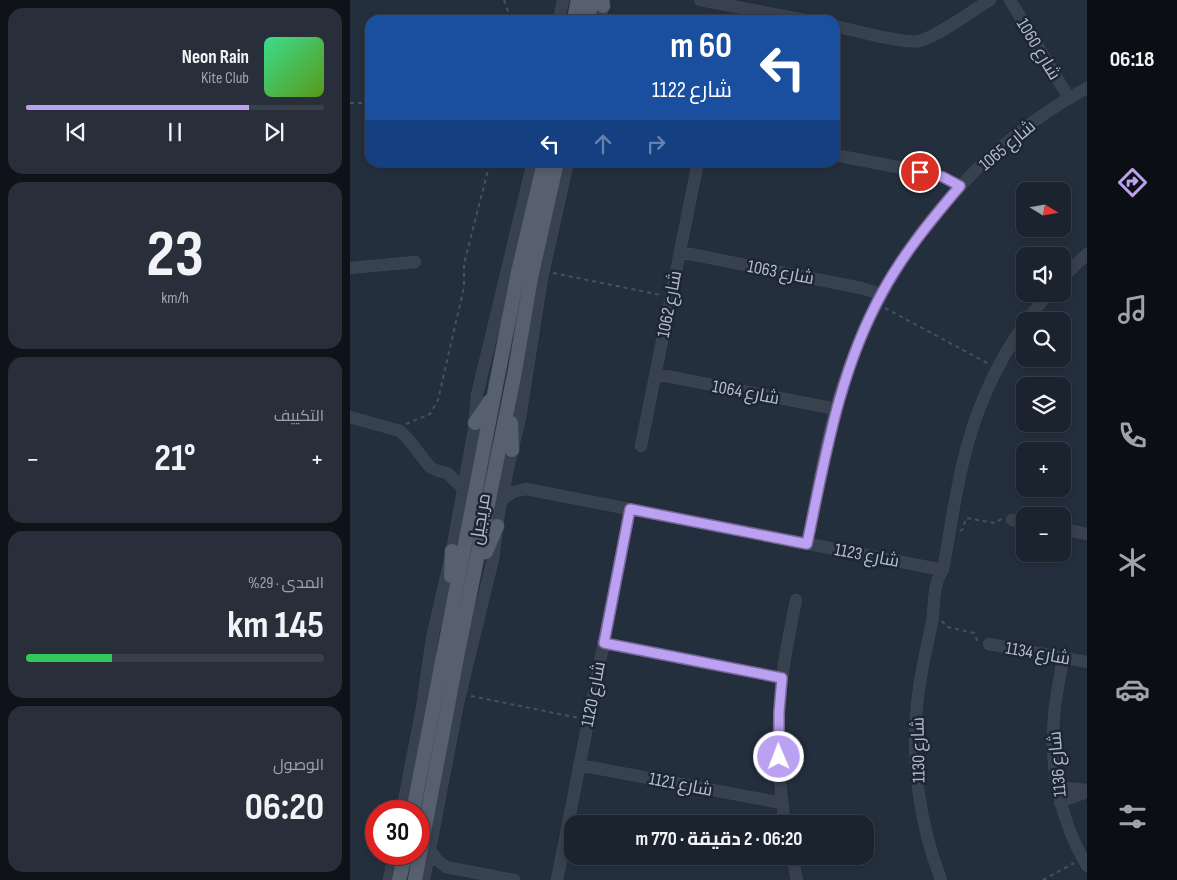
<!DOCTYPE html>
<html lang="ar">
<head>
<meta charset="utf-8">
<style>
	body { margin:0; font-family:"Sofia Sans Condensed",Cairo,sans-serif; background:#282f3a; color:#f1f3f6; direction:rtl; height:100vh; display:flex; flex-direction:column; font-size:19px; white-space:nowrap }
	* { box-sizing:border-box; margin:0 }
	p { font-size:16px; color:#a0a4aa }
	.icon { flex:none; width:28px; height:28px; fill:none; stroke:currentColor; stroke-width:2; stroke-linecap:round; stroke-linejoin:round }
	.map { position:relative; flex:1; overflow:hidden; direction:ltr }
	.side { display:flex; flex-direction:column; gap:8px; padding:8px; background:#0f1319; width:350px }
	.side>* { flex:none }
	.top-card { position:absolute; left:15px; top:15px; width:475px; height:152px; border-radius:15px; box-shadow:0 2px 8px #0003,0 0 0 1px #39404a; direction:rtl; background:#1a4fa0; color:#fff; overflow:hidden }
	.needle { width:32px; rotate:101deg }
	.tools { position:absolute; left:666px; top:182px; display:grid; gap:10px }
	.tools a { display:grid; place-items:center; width:55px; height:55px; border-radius:10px; background:#1b232e; box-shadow:0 2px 8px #0003,0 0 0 1px #39404a; font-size:25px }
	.speed { position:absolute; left:15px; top:800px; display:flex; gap:10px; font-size:25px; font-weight:700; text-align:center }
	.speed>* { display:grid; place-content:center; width:65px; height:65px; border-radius:50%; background:#1b232e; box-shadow:0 2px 8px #0003,0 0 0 1px #39404a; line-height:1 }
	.speed .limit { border:8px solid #d22; background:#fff; color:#111 }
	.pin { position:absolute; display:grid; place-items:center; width:42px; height:42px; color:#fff; margin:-21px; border:2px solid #fff; border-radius:50%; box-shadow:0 1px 5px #0007 }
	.me { position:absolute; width:55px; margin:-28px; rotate:359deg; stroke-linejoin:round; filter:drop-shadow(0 0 4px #0008) }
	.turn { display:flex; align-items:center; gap:18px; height:105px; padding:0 25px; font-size:22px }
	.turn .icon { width:65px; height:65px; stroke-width:2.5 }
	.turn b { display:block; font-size:35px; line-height:42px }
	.lanes { display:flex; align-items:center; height:48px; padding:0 25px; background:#0003; justify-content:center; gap:25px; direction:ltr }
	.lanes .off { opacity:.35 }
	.big { font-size:38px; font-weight:700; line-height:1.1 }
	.side .card { flex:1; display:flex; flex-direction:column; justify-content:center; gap:8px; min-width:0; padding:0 18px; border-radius:15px; background:#282f3a }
	.side .dial { align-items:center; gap:0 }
	.dial b { font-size:65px; line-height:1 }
	.song { display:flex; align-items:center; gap:15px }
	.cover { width:60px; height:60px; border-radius:8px; background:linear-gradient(135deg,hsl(150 70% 55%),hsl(90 70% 35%)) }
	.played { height:5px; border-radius:2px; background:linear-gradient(90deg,#bca0f2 75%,#39404a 75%) }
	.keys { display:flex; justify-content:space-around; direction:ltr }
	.heat { display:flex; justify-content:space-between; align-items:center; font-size:28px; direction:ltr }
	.charge { height:8px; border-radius:4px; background:linear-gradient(90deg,#34c759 29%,#39404a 0) }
	.trip { position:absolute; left:214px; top:815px; width:310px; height:50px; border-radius:15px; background:#1b232e; box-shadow:0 2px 8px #0003,0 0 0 1px #39404a; font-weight:700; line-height:50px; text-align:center; direction:rtl }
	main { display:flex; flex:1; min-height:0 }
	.tab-bar { display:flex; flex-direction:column; width:90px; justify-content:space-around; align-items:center; background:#0b0e12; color:#a0a4aa }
	.tab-bar .icon { width:35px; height:35px }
	.tab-bar .current { color:#bca0f2 }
	.tab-bar b { font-size:22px; color:#f1f3f6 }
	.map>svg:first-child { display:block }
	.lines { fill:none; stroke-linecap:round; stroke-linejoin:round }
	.minor-casing { stroke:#414a57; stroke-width:12 }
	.major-casing { stroke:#414a57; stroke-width:15 }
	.path { stroke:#3f5557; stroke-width:2; stroke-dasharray:4 4; stroke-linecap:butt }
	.minor { stroke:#38414e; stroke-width:11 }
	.major { stroke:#56606e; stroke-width:14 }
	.route-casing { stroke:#7a689d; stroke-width:12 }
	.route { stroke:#bca0f2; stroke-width:9 }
	.labels { text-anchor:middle; stroke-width:5; stroke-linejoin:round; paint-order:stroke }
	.street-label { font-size:18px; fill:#b4bcc9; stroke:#1d2633 }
</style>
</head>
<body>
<main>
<nav class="tab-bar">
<b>06:18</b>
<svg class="icon current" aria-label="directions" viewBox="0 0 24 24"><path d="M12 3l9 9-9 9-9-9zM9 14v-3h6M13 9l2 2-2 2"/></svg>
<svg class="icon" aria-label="music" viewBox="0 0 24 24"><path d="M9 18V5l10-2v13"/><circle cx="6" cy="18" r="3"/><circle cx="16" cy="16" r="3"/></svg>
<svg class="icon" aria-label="phone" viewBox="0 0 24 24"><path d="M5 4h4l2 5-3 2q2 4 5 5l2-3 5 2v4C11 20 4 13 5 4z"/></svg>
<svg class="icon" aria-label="climate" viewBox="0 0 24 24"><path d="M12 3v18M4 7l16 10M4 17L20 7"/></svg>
<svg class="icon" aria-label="car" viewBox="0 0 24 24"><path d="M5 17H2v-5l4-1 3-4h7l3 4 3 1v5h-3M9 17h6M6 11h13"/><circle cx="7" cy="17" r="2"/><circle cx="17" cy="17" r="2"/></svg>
<svg class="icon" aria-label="filters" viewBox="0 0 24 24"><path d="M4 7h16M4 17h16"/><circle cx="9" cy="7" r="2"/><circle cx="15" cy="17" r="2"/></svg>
</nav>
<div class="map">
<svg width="737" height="880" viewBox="0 0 737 880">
	<rect width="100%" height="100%" fill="#242f3e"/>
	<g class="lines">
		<!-- minor casing -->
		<g class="minor-casing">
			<path id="minor" d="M 350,0 L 455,20
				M 660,0 L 719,98
				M 209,20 L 213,0
				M 250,20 L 254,0
				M 485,26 C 503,30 554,44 569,41 C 587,37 623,10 640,0
				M 485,155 L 588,175 L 610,186
				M 330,252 L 511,288 L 531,294
				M 0,268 L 65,262
				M 712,278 L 737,254
				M 676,321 L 698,294
				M 306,374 L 486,409
				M 0,417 L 50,431 L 58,439 L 80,467 L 88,471 L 97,473 L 113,488
				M 291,446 L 348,162
				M 152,500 L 163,492 L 176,489 L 593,570
				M 662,520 L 675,522
				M 712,529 L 737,534
				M 457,544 C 468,491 476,436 493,385 C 533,260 621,151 737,88
				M 253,643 L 432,678
				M 639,644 L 737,662
				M 713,658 C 710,678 705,698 704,718 C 699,770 711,822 737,866
				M 229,765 L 432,803
				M 707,787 L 737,790
				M 710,803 L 720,798 L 737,792
				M 52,811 L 72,708 L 82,638 L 102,551 L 124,430 L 127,395 L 183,162
				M 435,824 C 428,776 426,727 432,679 C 435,652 441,626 446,600
				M 80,850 L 87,860 L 96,867 L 164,880
				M 442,856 L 447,880
				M 39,880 L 44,854
				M 74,880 L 108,703 L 143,559 L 149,513 L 160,459 L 170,418 L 192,278 L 218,162
				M 207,880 L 280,509
				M 591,880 C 569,822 560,758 568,696 C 571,671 577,647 582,622 C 585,605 582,585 593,570 C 601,528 606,484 618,443 C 630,400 649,360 675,323"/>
		</g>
		<!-- major casing -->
		<g class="major-casing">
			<path id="major" d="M 252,0 L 253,6
				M 224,20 L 228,0
				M 238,20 L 242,0
				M 125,423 L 140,401
				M 161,423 L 162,450
				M 136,552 L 147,526
				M 101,576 L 102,551
				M 63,811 L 168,272 L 194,162
				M 49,880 L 55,854
				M 65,880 L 110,642 L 165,371 L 181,278 L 207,162"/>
		</g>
		<!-- path -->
		<path class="path" d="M 154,0 L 161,20
			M 0,103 L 20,103
			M 203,273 L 311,295
			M 535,308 L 639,364
			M 56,424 L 80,414 L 88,400 L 114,287 L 114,264 L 140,162
			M 610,531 L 613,529 L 616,518 L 645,523 L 653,518
			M 592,621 L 597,627 L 624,633 L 627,640 L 631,642
			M 121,696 L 229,718
			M 693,880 L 724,863"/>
		<!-- minor -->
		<use href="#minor" class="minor"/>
		<!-- major -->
		<use href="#major" class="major"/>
	</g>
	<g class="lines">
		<!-- route casing -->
		<g class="route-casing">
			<path id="route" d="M 429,757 L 429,712 L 432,678 L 254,643 L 280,509 L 457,544 C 475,458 489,371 532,293 C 553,254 581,220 610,186 L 593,177 L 570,172"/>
		</g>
		<!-- route -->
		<use href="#route" class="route"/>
	</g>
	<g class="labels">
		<!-- street labels -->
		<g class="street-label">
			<text transform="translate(689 49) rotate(59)" y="6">شارع 1060</text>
			<text transform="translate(657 145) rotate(-40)" y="6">شارع 1065</text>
			<text transform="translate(431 272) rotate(11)" y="6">شارع 1063</text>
			<text transform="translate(319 304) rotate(-79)" y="6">شارع 1062</text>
			<text transform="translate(396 392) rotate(11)" y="6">شارع 1064</text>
			<text transform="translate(130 519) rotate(-81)" y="6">مريجيل</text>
			<text transform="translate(517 555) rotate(11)" y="6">شارع 1123</text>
			<text transform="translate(688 653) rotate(10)" y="6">شارع 1134</text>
			<text transform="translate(243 694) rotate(-79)" y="6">شارع 1120</text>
			<text transform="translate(568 750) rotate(-91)" y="6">شارع 1130</text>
			<text transform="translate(707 764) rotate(-95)" y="6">شارع 1136</text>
			<text transform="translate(331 784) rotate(11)" y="6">شارع 1121</text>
		</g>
	</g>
</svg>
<div class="tools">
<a><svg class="needle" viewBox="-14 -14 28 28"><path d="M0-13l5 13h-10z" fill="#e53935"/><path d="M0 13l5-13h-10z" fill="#a0a4aa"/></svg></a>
<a><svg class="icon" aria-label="sound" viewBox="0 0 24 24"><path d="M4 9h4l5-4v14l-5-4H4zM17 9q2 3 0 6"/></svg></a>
<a><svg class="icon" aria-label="search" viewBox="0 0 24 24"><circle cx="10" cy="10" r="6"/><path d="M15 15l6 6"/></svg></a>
<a><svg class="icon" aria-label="layers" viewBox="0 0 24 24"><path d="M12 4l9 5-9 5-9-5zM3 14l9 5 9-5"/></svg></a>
<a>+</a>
<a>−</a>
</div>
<div class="speed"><div class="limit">30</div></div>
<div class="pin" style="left:570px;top:172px;background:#d93025"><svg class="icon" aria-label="arrive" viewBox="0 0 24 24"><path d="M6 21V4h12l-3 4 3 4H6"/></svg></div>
<svg class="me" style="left:429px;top:757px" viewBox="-20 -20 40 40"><circle r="17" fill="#bca0f2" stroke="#fff" stroke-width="3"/><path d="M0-11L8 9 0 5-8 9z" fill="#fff"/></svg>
<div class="trip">06:20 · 2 دقيقة · 770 m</div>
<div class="top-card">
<div class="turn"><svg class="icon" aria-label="left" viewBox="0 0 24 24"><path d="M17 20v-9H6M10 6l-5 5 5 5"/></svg><div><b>60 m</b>شارع 1122</div></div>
<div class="lanes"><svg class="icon" aria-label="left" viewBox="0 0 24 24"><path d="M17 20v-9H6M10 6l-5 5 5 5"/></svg><svg class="icon off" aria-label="ahead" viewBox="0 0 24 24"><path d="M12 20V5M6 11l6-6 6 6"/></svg><svg class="icon off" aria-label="right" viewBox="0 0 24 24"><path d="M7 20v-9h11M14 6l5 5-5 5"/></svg></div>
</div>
</div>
<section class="side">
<div class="card">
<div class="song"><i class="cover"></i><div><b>Neon Rain</b><p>Kite Club</p></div></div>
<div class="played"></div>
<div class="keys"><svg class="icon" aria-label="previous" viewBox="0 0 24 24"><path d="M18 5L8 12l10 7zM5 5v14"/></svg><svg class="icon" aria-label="pause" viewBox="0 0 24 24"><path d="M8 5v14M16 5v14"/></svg><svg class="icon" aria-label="next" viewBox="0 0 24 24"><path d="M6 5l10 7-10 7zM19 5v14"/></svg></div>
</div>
<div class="card dial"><b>23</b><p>km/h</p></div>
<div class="card"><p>التكييف</p>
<div class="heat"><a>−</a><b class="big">21°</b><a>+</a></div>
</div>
<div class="card"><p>المدى · 29%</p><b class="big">145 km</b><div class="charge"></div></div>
<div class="card"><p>الوصول</p><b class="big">06:20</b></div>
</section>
</main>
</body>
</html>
